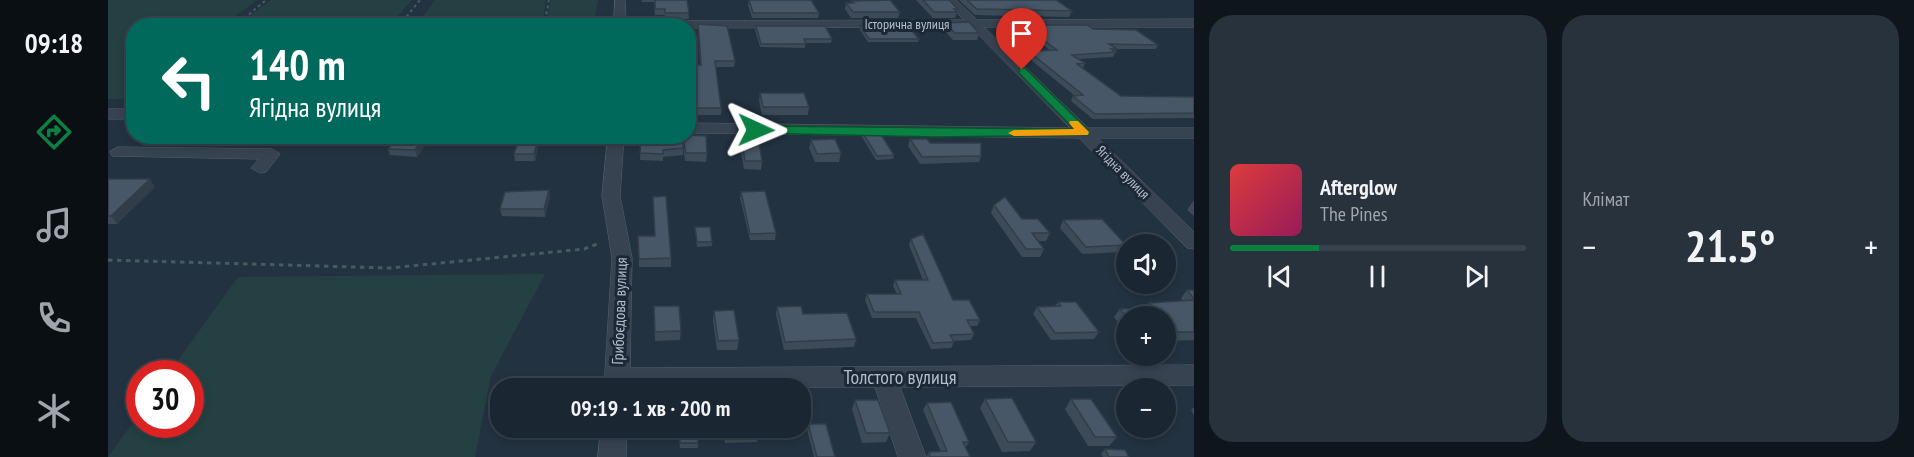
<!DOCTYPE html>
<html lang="uk">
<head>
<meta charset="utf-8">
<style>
	body { margin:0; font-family:"PT Sans Narrow",sans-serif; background:#27323d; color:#f1f3f6; height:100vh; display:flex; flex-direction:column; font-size:22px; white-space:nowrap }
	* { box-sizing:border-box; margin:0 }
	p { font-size:20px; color:#9fa5ab }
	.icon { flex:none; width:33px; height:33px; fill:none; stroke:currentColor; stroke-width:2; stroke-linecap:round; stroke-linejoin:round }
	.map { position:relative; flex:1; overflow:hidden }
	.sheet { display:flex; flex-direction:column; gap:15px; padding:15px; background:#0e151b; width:720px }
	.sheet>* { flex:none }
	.top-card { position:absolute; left:18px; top:18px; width:570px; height:126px; border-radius:24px; box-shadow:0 3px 9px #0003,0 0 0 2px #38434d; background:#00695c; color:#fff; overflow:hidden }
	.controls { position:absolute; left:1008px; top:234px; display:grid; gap:12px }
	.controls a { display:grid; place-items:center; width:60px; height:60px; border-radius:50%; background:#1a2631; box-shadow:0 3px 9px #0003,0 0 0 2px #38434d; font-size:30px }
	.speed { position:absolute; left:18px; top:360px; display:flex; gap:12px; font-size:30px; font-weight:700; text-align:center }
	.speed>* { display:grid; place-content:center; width:78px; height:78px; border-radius:50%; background:#1a2631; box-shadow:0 3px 9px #0003,0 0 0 2px #38434d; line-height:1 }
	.speed .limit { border:9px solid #d22; background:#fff; color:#111 }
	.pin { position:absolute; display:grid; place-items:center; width:51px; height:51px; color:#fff; margin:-62px -26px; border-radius:50% 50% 50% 0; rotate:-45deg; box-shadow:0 0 6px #0007 }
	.pin .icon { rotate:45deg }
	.me { position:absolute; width:66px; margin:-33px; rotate:91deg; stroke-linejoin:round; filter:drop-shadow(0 0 4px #0008) }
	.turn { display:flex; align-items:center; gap:21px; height:126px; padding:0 24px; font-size:27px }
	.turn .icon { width:78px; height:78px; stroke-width:2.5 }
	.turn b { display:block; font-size:42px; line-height:51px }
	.big { font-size:45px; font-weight:800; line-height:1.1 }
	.sheet .card { flex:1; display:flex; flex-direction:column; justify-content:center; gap:9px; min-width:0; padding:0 21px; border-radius:24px; background:#27323d }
	.song { display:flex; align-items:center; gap:18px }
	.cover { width:72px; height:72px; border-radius:9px; background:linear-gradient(135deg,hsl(0 70% 55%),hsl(330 70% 35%)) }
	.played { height:6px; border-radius:3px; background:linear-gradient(90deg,#0b8043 30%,#38434d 30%) }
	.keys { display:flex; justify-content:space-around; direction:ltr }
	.heat { display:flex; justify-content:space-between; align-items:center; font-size:33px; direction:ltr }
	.sheet .tiles { flex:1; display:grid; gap:15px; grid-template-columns:repeat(2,1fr) }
	.trip { position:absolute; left:382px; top:378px; width:321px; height:60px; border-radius:24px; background:#1a2631; box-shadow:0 3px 9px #0003,0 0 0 2px #38434d; font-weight:800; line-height:60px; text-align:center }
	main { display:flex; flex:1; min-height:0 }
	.tab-bar { display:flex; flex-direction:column; width:108px; justify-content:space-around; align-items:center; background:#0a0f14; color:#9fa5ab }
	.tab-bar .icon { width:42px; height:42px }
	.tab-bar .selected { color:#0b8043 }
	.tab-bar b { font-size:27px; color:#f1f3f6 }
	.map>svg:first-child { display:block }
	.green { fill:#254042 }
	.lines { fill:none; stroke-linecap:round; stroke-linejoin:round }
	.minor-casing { stroke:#55616e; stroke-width:1 }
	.path-far1 { stroke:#435d5f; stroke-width:2; stroke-dasharray:3 3; stroke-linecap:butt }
	.path { stroke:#435d5f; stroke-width:3; stroke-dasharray:4.5 4.5; stroke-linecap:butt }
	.minor { fill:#374351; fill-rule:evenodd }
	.wall { fill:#3d4b59 }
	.shaded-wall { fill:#323d49 }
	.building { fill:#475768; stroke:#323d49; stroke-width:1.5 }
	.route { fill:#0b8043; stroke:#07532c; stroke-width:1.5 }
	.slow { fill:#f59e0b }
	.labels { text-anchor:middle; stroke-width:6; stroke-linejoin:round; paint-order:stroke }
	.far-street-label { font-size:14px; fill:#b4becb; stroke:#1c2836 }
	.street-label { font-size:16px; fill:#b4becb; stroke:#1c2836 }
	.near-street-label { font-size:20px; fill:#b4becb; stroke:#1c2836 }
</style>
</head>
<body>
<main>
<nav class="tab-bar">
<b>09:18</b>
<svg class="icon selected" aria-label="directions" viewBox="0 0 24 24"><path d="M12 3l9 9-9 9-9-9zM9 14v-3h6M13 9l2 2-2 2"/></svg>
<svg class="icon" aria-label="music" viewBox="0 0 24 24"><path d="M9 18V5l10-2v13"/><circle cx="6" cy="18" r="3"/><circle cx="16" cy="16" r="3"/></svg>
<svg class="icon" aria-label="phone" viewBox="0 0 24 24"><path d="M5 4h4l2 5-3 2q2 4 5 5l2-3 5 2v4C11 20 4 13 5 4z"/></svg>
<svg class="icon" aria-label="climate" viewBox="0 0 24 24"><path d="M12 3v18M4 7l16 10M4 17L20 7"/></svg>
</nav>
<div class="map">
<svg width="1086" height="457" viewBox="0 0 1086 457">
	<rect width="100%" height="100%" fill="#233241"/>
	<!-- green -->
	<path class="green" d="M 0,0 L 149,0 L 115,25 L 26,26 L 25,99 L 0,99 Z
		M 163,0 L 304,0 L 282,25 L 129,25 Z
		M 327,0 L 438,0 L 434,25 L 309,25 Z
		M 443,0 L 490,0 L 485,25 L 438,25 Z
		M 437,274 L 383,376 L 367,457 L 0,457 L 31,414 L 32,424 L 82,424 L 82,374 L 61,373 L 130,277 Z"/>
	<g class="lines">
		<!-- minor casing -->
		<g class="minor-casing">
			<path id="minor" d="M 507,0 L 517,0 L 518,21 L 856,20 L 837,0 L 848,0 L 869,20 L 1086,19 L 1086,27 L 876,27 L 980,128 L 1086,128 L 1086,138 L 990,138 L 1086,232 L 1086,249 L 1079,248 L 971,138 L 580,133 L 580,123 L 962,128 L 863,27 L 580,28 L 580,26 L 506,26 Z
				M 0,109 L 26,109 L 26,119 L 0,119 Z
				M 500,136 L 516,136 L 512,196 L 524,258 L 522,368 L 1086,365 L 1086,385 L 792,387 L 818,457 L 790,457 L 767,387 L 496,388 L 504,258 L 494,196 Z
				M 10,147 L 164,149 L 172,154 L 158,172 L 152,173 L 143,168 L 151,159 L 4,156 L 2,152 Z
				M 493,428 L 519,428 L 518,457 L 490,457 Z"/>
		</g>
		<!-- path-far1 -->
		<path class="path-far1" d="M 127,26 L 158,0
			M 291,26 L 312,0
			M 436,26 L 441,0"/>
		<!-- path -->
		<path class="path" d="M 0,260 L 282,268 L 476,249 L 492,243"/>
		<!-- minor -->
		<use href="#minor" class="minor"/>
	</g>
	<!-- wall -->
	<path class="wall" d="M 534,0 L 579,0 L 581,19 L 557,19 L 557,15 L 547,15 L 546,2 L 534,2 Z
		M 641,0 L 711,13 L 710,18 L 644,18 L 640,5 Z
		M 808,0 L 841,0 L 850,9 L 847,18 L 825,18 Z
		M 851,0 L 948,0 L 964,11 L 961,17 L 867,15 Z
		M 744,1 L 792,12 L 790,18 L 743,18 L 737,9 L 738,3 L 743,3 Z
		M 837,23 L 871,33 L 869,40 L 845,40 L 835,29 Z
		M 590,24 L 627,61 L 626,67 L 608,67 L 613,108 L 613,115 L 580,115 L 580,65 L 592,65 Z
		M 915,25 L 985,29 L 1050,45 L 1048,49 L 1009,49 L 1005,57 L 970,59 L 977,63 L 975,68 L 1013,96 L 1086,97 L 1086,118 L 985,119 L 963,101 L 965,96 L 967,96 L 918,56 L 920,51 L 942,50 L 913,29 Z
		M 580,26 L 584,36 L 584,43 L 580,43 Z
		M 648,26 L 724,39 L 723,43 L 697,43 L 697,48 L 652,47 L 647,30 Z
		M 752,26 L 811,39 L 810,42 L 760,42 L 752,30 Z
		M 652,93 L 701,107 L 700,115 L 654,115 L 651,101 Z
		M 755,133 L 786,155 L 785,159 L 768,160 L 754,137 Z
		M 35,136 L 190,136 L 182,146 L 39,145 Z
		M 324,136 L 309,157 L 282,155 L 280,149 Z
		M 412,136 L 433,136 L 427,161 L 407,161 L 406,154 Z
		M 533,136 L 575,136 L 599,153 L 598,162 L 577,161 L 575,144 L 575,155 L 555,157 L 555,161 L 532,160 Z
		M 802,139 L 822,143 L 873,156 L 871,162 L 812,164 L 800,146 Z
		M 703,140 L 733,153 L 731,162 L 707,162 L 701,148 Z
		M 634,143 L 654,161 L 653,170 L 636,169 L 633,152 Z
		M 0,179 L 47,187 L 9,224 L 0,224 Z
		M 441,190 L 442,197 L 437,217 L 394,216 L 392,209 Z
		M 633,192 L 668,233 L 667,240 L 642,240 L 632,198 Z
		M 1085,201 L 1086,201 L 1086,216 L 1079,210 Z
		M 886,205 L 942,233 L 938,241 L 930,241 L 936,249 L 932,257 L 914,257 L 883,213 Z
		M 955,220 L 1019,244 L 1014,252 L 974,254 L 952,228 Z
		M 587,227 L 604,242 L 604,246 L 589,247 Z
		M 530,236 L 563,258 L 563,267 L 531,267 Z
		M 803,239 L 845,300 L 872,320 L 869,326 L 862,326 L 866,334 L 863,340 L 845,341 L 846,342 L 843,348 L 823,349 L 808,318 L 764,318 L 757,300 L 759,294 L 789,294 L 785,286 L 787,280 L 815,280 L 801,245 Z
		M 1079,290 L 1086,290 L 1086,340 L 1058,341 L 1058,316 L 1018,316 L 1018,332 L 1006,317 L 1012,309 L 1031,308 L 1033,305 L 1039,305 L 1041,303 L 1075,301 L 1073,298 Z
		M 950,302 L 991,332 L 986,339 L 943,340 L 925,314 L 929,307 L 947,306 Z
		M 546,306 L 573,331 L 572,340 L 547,341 Z
		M 669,307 L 695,314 L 748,339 L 746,347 L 676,350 L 668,314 Z
		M 606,311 L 631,340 L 629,350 L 609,350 L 605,320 Z
		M 877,399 L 928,442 L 922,451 L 894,452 L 872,408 Z
		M 963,399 L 1009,437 L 1001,446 L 980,446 L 957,409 Z
		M 747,400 L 782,433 L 778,442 L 754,443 L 744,409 Z
		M 819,403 L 861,442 L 858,447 L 862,457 L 818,457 L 821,452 L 833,452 L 815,410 Z
		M 1086,407 L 1086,415 L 1083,410 Z
		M 700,424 L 727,457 L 706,457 L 699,429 Z
		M 570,428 L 589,428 L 590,448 L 572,448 Z
		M 615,428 L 650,428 L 651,433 L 649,442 L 617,443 Z
		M 997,449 L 1021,457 L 995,457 L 993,454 Z"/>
	<!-- shaded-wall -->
	<path class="shaded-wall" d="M 179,136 L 190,136 L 182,146 L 178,138 Z
		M 317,136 L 324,136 L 309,157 L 307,150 Z
		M 431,136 L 433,136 L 427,161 L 426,154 Z
		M 42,179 L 47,187 L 9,224 L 3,216 Z
		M 441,190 L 442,197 L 437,217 L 436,209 Z"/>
	<!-- building -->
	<path class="building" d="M 547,0 L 579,0 L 581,13 L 557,13 L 557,9 L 547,9 Z
		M 641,0 L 703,0 L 711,13 L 645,13 Z
		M 782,0 L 792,12 L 745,12 L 738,3 L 746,3 L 744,1 Z
		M 815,0 L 841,0 L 850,9 L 846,9 L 849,12 L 826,12 Z
		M 859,0 L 948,0 L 964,11 L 869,9 Z
		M 557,21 L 583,23 L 584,36 L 580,36 L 580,26 L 557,26 Z
		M 861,22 L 871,33 L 847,33 L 837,23 Z
		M 590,24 L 619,26 L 627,61 L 607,61 L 613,108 L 580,108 L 580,65 L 593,65 Z
		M 915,25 L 979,25 L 985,29 L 1028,30 L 1050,45 L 1001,44 L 1009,49 L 1003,49 L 1008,52 L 964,55 L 977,63 L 969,64 L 1013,96 L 1086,97 L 1086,113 L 987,114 L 965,96 L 975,95 L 920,51 L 949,50 Z
		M 648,26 L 717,26 L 724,39 L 696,39 L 698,44 L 653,44 Z
		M 752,26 L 800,26 L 811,39 L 761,39 Z
		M 652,93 L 696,93 L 701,107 L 655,107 Z
		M 755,133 L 772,133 L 786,155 L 769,156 Z
		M 580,135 L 598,136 L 599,153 L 578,153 L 575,136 L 580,136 Z
		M 35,136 L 179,136 L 178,138 Z
		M 290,136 L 317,136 L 307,150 L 280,149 Z
		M 412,136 L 431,136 L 426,154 L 406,154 Z
		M 533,136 L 575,136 L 575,148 L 555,150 L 555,154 L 532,153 Z
		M 727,139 L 733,153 L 709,154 L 703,140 Z
		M 802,139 L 819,139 L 822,143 L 873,143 L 873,156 L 814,157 Z
		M 634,143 L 651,143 L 654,161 L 637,161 Z
		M 0,179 L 42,179 L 3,216 L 0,216 Z
		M 441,190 L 436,209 L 392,209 L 397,192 Z
		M 657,191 L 668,233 L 642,234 L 633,192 Z
		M 558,196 L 563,258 L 531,259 L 530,236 L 547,236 L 545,197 Z
		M 897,197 L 914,219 L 930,219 L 942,233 L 924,233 L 936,249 L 918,249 L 886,205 Z
		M 994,219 L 1018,245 L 978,247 L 955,220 Z
		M 587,227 L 602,227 L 604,242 L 589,242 Z
		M 815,234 L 845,300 L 861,300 L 872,320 L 859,320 L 866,334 L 842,335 L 846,342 L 825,343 L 811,312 L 766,312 L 759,294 L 793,294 L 787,280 L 820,280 L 803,239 Z
		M 1079,290 L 1086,290 L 1086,299 Z
		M 1086,300 L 1086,332 L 1058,332 L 1058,316 L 1018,317 L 1012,309 L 1035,308 L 1033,305 L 1043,305 L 1041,303 Z
		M 950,302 L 968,302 L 991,332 L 947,333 L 929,307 L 953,306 Z
		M 546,306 L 571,306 L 573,331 L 547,332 Z
		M 693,306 L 695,314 L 739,313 L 748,339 L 677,342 L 669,307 Z
		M 626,310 L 631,340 L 610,341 L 606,311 Z
		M 904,398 L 928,442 L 900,442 L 877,399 Z
		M 963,399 L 983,399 L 1009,437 L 987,437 Z
		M 747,400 L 770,400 L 782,433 L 758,433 Z
		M 843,402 L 861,442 L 855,442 L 862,457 L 822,457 L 821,452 L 839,451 L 819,403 Z
		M 700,424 L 718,424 L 727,457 L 709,457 Z
		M 571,428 L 589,428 L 590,443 L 572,443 Z
		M 617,428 L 650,428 L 651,433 L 618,434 Z
		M 997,449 L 1017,450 L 1021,457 L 1001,457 Z"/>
	<!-- route -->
	<path class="route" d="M 911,68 L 917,68 L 980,130 L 980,135 L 827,137 L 648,133 L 642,130 L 648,126 L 966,129 L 911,73 Z"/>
	<!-- slow -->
	<path class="slow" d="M 962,121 L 970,121 L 981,132 L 980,135 L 906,136 L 900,133 L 906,130 L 966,129 L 961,123 Z"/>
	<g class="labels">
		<!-- far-street labels -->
		<g class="far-street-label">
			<text x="799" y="29">Історична вулиця</text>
			<text transform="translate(1015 172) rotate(45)" y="5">Ягідна вулиця</text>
		</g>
		<!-- street labels -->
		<g class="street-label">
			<text transform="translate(511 311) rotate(-88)" y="6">Грибоєдова вулиця</text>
		</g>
		<!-- near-street labels -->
		<g class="near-street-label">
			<text x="792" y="384">Толстого вулиця</text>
		</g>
	</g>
</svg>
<div class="controls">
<a><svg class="icon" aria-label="sound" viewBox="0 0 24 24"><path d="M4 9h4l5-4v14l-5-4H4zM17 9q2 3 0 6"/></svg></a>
<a>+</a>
<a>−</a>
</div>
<div class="speed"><div class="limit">30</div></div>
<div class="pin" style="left:914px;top:70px;background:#d93025"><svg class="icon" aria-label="arrive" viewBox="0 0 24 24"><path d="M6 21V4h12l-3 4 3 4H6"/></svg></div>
<svg class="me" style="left:648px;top:130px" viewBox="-20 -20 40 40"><path d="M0-17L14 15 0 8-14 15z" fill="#0b8043" stroke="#fff" stroke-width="4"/></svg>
<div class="trip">09:19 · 1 хв · 200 m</div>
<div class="top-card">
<div class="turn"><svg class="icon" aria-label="left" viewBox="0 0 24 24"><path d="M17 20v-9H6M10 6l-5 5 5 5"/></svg><div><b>140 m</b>Ягідна вулиця</div></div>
</div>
</div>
<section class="sheet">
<div class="tiles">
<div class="card">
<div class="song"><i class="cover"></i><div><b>Afterglow</b><p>The Pines</p></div></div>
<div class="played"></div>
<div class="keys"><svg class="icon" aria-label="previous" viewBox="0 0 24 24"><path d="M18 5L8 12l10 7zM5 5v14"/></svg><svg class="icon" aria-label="pause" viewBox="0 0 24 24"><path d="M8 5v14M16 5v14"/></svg><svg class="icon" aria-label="next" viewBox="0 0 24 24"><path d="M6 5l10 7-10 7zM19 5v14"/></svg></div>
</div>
<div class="card"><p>Клімат</p>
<div class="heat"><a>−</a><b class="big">21.5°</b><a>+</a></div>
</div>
</div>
</section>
</main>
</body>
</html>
